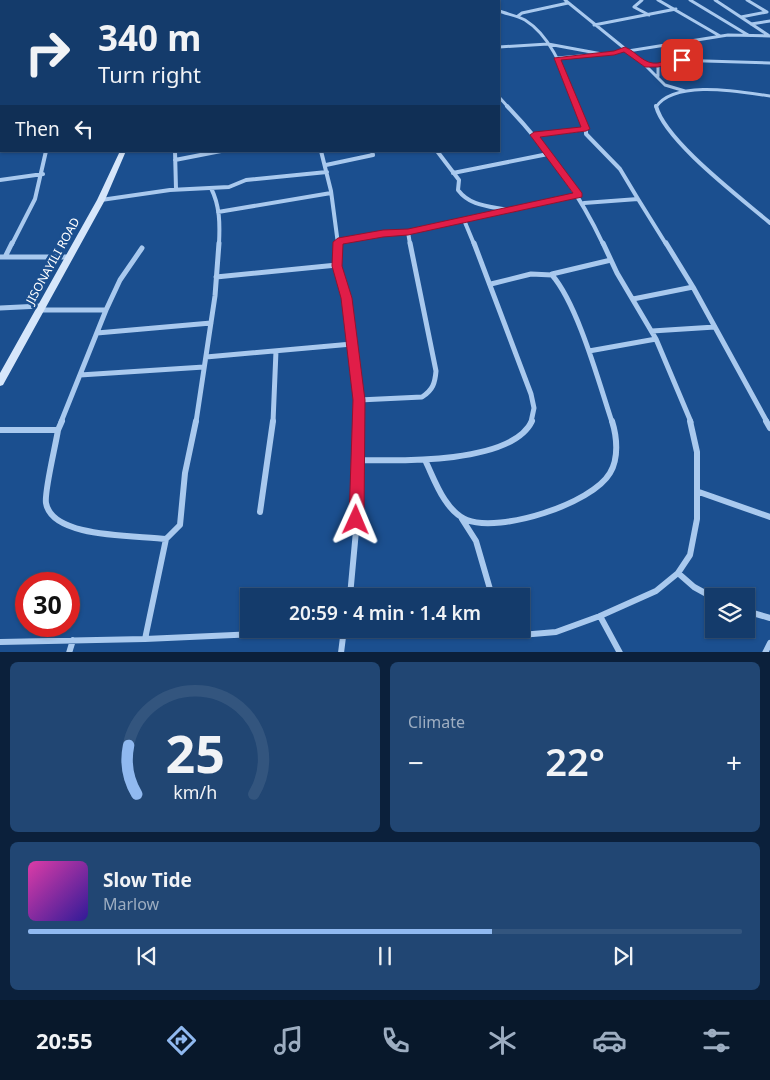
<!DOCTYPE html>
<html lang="en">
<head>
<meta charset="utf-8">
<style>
	body { margin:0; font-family:"Noto Sans",sans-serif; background:#214673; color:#f1f3f6; height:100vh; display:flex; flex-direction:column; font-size:19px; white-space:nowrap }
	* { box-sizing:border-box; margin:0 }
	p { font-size:16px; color:#9dadc1 }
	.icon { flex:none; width:28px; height:28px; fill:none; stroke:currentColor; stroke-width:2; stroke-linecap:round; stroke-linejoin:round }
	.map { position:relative; height:652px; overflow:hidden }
	.panel { display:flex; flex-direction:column; gap:10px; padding:10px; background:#0b203b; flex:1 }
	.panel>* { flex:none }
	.banner { position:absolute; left:0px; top:0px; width:500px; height:152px; box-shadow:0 1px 4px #0004,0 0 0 1px #33557e; background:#143b6b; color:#f1f3f6; overflow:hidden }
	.controls { position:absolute; left:705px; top:588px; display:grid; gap:10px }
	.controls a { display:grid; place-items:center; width:50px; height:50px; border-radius:0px; background:#143b6b; box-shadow:0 1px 4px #0004,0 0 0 1px #33557e; font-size:25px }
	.speed { position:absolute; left:15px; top:572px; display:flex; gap:10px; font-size:25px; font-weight:700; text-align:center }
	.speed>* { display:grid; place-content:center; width:65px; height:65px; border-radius:50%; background:#143b6b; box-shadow:0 1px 4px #0004,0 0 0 1px #33557e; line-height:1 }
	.speed .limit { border:8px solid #d22; background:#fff; color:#111 }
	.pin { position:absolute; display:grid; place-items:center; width:42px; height:42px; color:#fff; margin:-21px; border-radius:10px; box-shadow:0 2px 8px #0006 }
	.me { position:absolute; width:55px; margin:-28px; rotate:1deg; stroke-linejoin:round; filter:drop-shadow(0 0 4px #0008) }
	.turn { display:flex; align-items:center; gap:18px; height:105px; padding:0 15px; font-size:22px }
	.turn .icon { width:65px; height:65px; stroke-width:2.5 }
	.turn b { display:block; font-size:35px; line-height:42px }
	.then { display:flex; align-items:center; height:48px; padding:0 15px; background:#0003; gap:10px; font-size:19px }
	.big { font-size:38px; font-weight:600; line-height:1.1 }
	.panel .tile { flex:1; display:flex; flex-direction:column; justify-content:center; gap:8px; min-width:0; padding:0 18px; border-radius:8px; background:#214673 }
	.panel .dial { align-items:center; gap:0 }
	.dial svg { height:130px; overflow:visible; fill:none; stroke:#33557e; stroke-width:7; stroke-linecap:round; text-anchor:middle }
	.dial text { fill:#f1f3f6; stroke:none }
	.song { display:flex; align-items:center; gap:15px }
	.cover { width:60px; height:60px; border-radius:8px; background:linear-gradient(135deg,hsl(320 70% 55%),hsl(250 70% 35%)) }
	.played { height:5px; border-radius:2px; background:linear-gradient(90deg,#90b9f0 65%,#33557e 65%) }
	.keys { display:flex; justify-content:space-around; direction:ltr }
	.heat { display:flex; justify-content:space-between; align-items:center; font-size:28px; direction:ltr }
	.panel .tiles { flex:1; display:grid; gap:10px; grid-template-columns:1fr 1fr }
	.tile:last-child { grid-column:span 2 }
	.trip { position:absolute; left:240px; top:588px; width:290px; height:50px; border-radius:0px; background:#143b6b; box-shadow:0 1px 4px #0004,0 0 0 1px #33557e; font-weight:600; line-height:50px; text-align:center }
	.menu { display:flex; height:80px; justify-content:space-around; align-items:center; background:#08182b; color:#9dadc1 }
	.menu .icon { width:35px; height:35px }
	.menu .active { color:#90b9f0 }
	.menu b { font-size:22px; color:#f1f3f6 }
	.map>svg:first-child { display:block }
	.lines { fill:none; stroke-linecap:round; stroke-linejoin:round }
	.street-far3 { stroke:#a9c9ee; stroke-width:3 }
	.street-far2 { stroke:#a9c9ee; stroke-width:4 }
	.street-far1 { stroke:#a9c9ee; stroke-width:5 }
	.street { stroke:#a9c9ee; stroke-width:6 }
	.secondary { fill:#d6e6fa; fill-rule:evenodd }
	.route { fill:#e11d48; stroke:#92132f }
	.labels { text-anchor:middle; stroke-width:5; stroke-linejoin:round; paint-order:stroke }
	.street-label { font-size:12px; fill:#fff; stroke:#1b4f8f }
</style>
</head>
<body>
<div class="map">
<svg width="770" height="653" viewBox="0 0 770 653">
	<rect width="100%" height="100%" fill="#1b4f8f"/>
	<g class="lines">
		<!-- street-far3 -->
		<path class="street-far3" d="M 149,0 L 151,1
			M 327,0 L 330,1
			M 386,0 L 388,1
			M 479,0 L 481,1
			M 565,0 L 645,65 L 665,85 L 685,91
			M 642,0 L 634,7 L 649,15
			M 658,0 L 720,36
			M 690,0 L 748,35
			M 715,0 L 768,35
			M 747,0 L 767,12
			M 83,1 L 87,0
			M 166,1 L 170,0
			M 499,11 C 507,14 518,16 525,20 C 554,38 565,77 577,107
			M 518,16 L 522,13 L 568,3
			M 741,17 L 767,12
			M 751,24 L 770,21
			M 594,25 L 676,9
			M 499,47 L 548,44 L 602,54
			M 0,49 L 1,51
			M 628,51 L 728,35 L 770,36
			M 557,58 L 614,53 L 625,49
			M 658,76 L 658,65 L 672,60 L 770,63
			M 499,97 L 508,107
			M 656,107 C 675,79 741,92 770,96"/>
		<!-- street-far2 -->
		<path class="street-far2" d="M 507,106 C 546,147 579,193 603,244
			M 656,106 C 665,141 741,198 770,223
			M 586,129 L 586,134 L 620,169 L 638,199
			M 535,135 L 586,129 L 576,106
			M 175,151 L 176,189
			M 321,151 L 331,191 L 338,244
			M 437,151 L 459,180 L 458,190 C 470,206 488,206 507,210
			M 175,160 L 221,151
			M 326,165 L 373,155 L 372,151
			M 453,173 L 548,154
			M 0,180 L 43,174
			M 211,188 C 220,206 220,224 219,244
			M 101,200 L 170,190 L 229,187 L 246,180 L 327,172
			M 584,203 L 638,199 L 666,244
			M 218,212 L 331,193
			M 464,220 L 474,244
			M 408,232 L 410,244
			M 338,242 L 383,233 L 408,232 L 579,195
			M 12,244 L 35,199 L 46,151"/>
		<!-- street-far1 -->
		<path class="street-far1" d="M 338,243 L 337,265 L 347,298 L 359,400 L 359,422
			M 474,243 L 531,394 L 534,408 L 531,422
			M 603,243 L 617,273 L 656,339 L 691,422
			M 666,243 L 693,287 L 767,422
			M 0,257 L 69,257
			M 5,257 L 12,243
			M 552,274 L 611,260
			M 216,277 L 337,265
			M 491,284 L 531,274 L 552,275 C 578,305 599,383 612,422
			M 633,299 L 693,287
			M 0,308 L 41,306
			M 39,310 L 106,310
			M 652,331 L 715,327
			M 97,333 L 211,323
			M 589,351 L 656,339
			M 206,357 L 352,344
			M 80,375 L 204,367
			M 359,400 L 422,397 C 433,390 435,383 436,371 L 410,243
			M 61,422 L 106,310 L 120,280 L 142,248
			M 196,422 L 215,296 L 219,243
			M 273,422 L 276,351"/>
		<!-- street -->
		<path class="street" d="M 766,421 L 770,428
			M 0,430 L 58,430 L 62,421
			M 58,430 C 56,444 44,492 46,503 C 52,539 138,535 166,539
			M 358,460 C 399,461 512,464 532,421
			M 426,462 C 435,481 445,511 467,520 C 500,533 592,504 610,473 C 619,458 617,437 612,421
			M 699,492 L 770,517
			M 260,512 L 273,421
			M 462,519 L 476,541 L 492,596
			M 678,573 L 694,587 L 714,598
			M 350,596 L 357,520 L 359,421
			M 746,611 L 770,618
			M 600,616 L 620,653
			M 513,629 L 520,634
			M 145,639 L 166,539 L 180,525 L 185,473 L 196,421
			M 0,642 L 145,639 L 300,632 L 521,635 L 556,632 L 600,616 L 656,591 L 678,573 L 690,555 L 697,519 L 697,452 L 690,421
			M 69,653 L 73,640
			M 341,653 L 344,629
			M 765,653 L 770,643"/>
		<!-- secondary -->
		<path class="secondary" d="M 0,101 L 1,101 L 1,105 L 0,105 Z
			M 120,151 L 126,151 L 105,200 L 3,385 L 0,386 L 0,373 L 97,200 Z"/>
	</g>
	<!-- route -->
	<path class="route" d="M 625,47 C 637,52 644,65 658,63 C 667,61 676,54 685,60 L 658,67 L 645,67 L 624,52 L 614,55 L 561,60 L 590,129 L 586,131 L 540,137 L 582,193 L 582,197 L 408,235 L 383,237 L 343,244 L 342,266 L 352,298 L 365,400 L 364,520 L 362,525 L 356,527 L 351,525 L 349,520 L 353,400 L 341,298 L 332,266 L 333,242 L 338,238 L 383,230 L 408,229 L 573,193 L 530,135 L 534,132 L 581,127 L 554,58 L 614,51 Z"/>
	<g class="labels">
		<!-- street labels -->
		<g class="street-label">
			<text transform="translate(53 261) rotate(-61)" y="4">JISONAYILI ROAD</text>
		</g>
	</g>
</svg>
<div class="controls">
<a><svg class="icon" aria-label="layers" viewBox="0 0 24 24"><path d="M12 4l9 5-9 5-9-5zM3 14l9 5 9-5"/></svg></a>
</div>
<div class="speed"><div class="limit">30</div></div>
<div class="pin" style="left:682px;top:60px;background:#d93025"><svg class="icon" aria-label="arrive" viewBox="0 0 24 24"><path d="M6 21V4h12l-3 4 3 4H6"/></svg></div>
<svg class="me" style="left:356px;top:520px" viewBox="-20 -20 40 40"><path d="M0-17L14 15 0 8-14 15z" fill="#e11d48" stroke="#fff" stroke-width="4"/></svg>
<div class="trip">20:59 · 4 min · 1.4 km</div>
<div class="banner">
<div class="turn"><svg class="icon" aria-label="right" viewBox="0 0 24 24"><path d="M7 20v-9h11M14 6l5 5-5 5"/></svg><div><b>340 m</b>Turn right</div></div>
<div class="then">Then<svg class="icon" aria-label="left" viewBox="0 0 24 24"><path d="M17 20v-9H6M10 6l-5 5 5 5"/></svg></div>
</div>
</div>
<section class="panel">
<div class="tiles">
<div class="tile dial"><svg viewBox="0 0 100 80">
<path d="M14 69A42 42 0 1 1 86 69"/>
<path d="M14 69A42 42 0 0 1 9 39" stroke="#90b9f0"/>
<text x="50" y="56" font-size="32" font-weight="700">25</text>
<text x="50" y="72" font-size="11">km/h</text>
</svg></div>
<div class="tile"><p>Climate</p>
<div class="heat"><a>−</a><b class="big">22°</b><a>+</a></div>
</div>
<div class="tile">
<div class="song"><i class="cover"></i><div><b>Slow Tide</b><p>Marlow</p></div></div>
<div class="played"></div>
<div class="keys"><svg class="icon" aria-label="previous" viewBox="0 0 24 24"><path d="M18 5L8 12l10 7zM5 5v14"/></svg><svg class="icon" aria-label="pause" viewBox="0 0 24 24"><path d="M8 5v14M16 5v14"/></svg><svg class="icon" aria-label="next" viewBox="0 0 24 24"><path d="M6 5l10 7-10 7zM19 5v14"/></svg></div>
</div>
</div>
</section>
<nav class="menu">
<b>20:55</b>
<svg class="icon active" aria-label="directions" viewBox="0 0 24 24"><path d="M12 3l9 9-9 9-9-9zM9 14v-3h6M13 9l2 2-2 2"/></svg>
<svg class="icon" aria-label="music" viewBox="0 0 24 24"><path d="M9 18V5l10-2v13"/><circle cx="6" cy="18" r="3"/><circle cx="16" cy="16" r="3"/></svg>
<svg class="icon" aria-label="phone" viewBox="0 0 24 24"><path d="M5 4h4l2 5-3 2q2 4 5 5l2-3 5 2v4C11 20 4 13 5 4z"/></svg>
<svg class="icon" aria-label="climate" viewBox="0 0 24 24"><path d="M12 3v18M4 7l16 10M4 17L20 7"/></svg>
<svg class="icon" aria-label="car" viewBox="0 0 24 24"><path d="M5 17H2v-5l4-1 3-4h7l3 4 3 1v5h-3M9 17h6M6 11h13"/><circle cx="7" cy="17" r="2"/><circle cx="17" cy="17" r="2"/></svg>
<svg class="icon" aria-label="filters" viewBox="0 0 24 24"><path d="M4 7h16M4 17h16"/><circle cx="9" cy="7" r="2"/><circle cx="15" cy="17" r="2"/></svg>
</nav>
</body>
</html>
